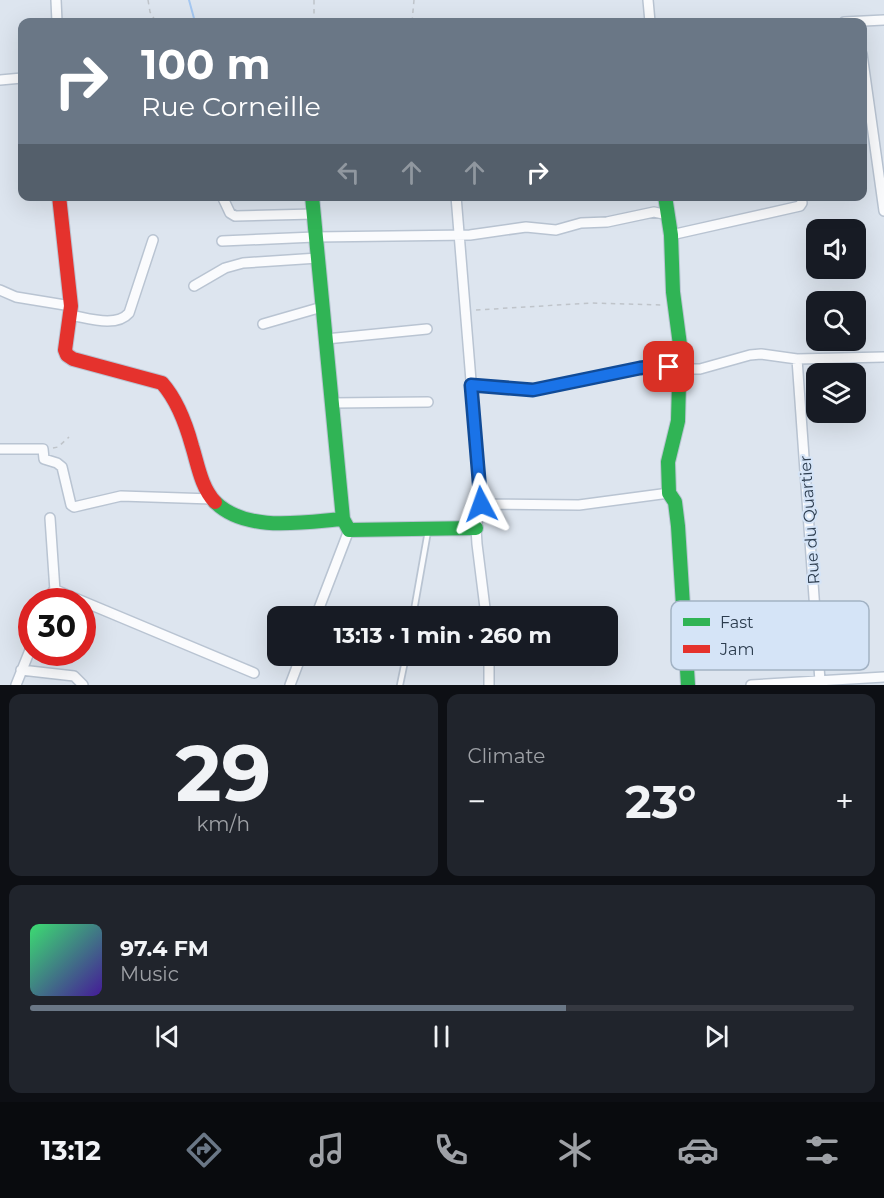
<!DOCTYPE html>
<html lang="en">
<head>
<meta charset="utf-8">
<style>
	body { margin:0; font-family:Montserrat,sans-serif; background:#20242c; color:#f1f3f6; height:100vh; display:flex; flex-direction:column; font-size:22px; white-space:nowrap }
	* { box-sizing:border-box; margin:0 }
	p { font-size:20px; color:#9ea1a6 }
	.icon { flex:none; width:33px; height:33px; fill:none; stroke:currentColor; stroke-width:2; stroke-linecap:round; stroke-linejoin:round }
	.map { position:relative; height:685px; overflow:hidden }
	.sheet { display:flex; flex-direction:column; gap:9px; padding:9px; background:#0d0f14; flex:1 }
	.sheet>* { flex:none }
	.guide { position:absolute; left:18px; top:18px; width:849px; height:183px; border-radius:12px; box-shadow:0 6px 24px #0002; background:#6a7786; color:#fff; overflow:hidden }
	.fabs { position:absolute; left:806px; top:219px; display:grid; gap:12px }
	.fabs a { display:grid; place-items:center; width:60px; height:60px; border-radius:12px; background:#171b24; box-shadow:0 6px 24px #0002; font-size:30px }
	.speed { position:absolute; left:18px; top:588px; display:flex; gap:12px; font-size:30px; font-weight:700; text-align:center }
	.speed>* { display:grid; place-content:center; width:78px; height:78px; border-radius:50%; background:#171b24; box-shadow:0 6px 24px #0002; line-height:1 }
	.speed .limit { border:9px solid #d22; background:#fff; color:#111 }
	.pin { position:absolute; display:grid; place-items:center; width:51px; height:51px; color:#fff; margin:-26px; border-radius:12px; box-shadow:0 3px 9px #0006 }
	.me { position:absolute; width:66px; margin:-33px; rotate:356deg; stroke-linejoin:round; filter:drop-shadow(0 0 4px #0008) }
	.turn { display:flex; align-items:center; gap:21px; height:126px; padding:0 24px; font-size:27px }
	.turn .icon { width:78px; height:78px; stroke-width:2.5 }
	.turn b { display:block; font-size:42px; line-height:51px }
	.lanes { display:flex; align-items:center; height:57px; padding:0 24px; background:#0003; justify-content:center; gap:30px; direction:ltr }
	.lanes .off { opacity:.35 }
	.big { font-size:45px; font-weight:700; line-height:1.1 }
	.sheet .card { flex:1; display:flex; flex-direction:column; justify-content:center; gap:9px; min-width:0; padding:0 21px; border-radius:12px; background:#20242c }
	.sheet .dial { align-items:center; gap:0 }
	.dial b { font-size:78px; line-height:1 }
	.song { display:flex; align-items:center; gap:18px }
	.cover { width:72px; height:72px; border-radius:9px; background:linear-gradient(135deg,hsl(140 70% 55%),hsl(260 70% 35%)) }
	.played { height:6px; border-radius:3px; background:linear-gradient(90deg,#6a7786 65%,#363941 65%) }
	.keys { display:flex; justify-content:space-around; direction:ltr }
	.heat { display:flex; justify-content:space-between; align-items:center; font-size:33px; direction:ltr }
	.sheet .tiles { flex:1; display:grid; gap:9px; grid-template-columns:1fr 1fr }
	.card:last-child { grid-column:span 2 }
	.trip { position:absolute; left:267px; top:606px; width:351px; height:60px; border-radius:12px; background:#171b24; box-shadow:0 6px 24px #0002; font-weight:700; line-height:60px; text-align:center }
	.dock { display:flex; height:96px; justify-content:space-around; align-items:center; background:#090b0e; color:#9ea1a6 }
	.dock .icon { width:42px; height:42px }
	.dock .selected { color:#6a7786 }
	.dock b { font-size:27px; color:#f1f3f6 }
	.map>svg:first-child { display:block }
	.lines { fill:none; stroke-linecap:round; stroke-linejoin:round }
	.stream { stroke:#a5c8f2; stroke-width:2 }
	.lane-casing { stroke:#b9c4d2; stroke-width:8 }
	.street-casing { stroke:#b9c4d2; stroke-width:12 }
	.fast-casing { stroke:#b9c4d2; stroke-width:16 }
	.jam-casing { stroke:#b9c4d2; stroke-width:16 }
	.path { stroke:#bfc4ca; stroke-width:1.5; stroke-dasharray:4.5 4.5; stroke-linecap:butt }
	.lane { stroke:#fafbfd; stroke-width:4.5 }
	.street { stroke:#fafbfd; stroke-width:9 }
	.fast { stroke:#30b455; stroke-width:14 }
	.jam { stroke:#e5322d; stroke-width:14 }
	.route-casing { stroke:#114b97; stroke-width:15 }
	.route { stroke:#1a73e8; stroke-width:10 }
	.labels { text-anchor:middle; stroke-width:4.5; stroke-linejoin:round; paint-order:stroke }
	.street-label { font-size:16px; fill:#2c3c4e; stroke:#d5e4f7 }
	.key { fill:#d5e4f7; stroke:#a2b2c4; stroke-width:1.5 }
	.key-label { font-size:16px; fill:#2c3c4e }
</style>
</head>
<body>
<div class="map">
<svg width="884" height="685" viewBox="0 0 884 685">
	<rect width="100%" height="100%" fill="#dde5ef"/>
	<g class="lines">
		<!-- stream -->
		<path class="stream" d="M 189,0 L 195,22"/>
		<!-- lane casing -->
		<g class="lane-casing">
			<path id="lane" d="M 413,616 L 428,531
				M 400,685 L 406,656"/>
		</g>
		<!-- street casing -->
		<g class="street-casing">
			<path id="street" d="M 56,0 L 57,22
				M 648,0 L 650,22
				M 844,22 L 884,20
				M 862,54 L 884,211
				M 0,80 L 22,78
				M 222,196 L 230,213 L 235,216 L 314,214
				M 456,196 L 481,504 L 476,528 L 477,544 L 486,616
				M 671,235 L 800,206 L 802,203 L 801,196
				M 222,241 L 315,237 L 470,235 L 526,227 L 556,230 L 581,223 L 607,222 L 654,212 L 668,215
				M 194,286 L 225,268 L 243,263 L 318,258
				M 0,290 L 16,297 L 71,306
				M 70,315 C 88,318 116,328 129,313 L 153,240
				M 263,324 L 322,307
				M 326,339 L 427,329
				M 797,359 L 820,681
				M 471,385 L 533,390 L 640,368 L 657,365 L 681,369 L 700,369 L 750,355 L 761,354 L 797,359 L 884,357
				M 332,403 L 428,402
				M 0,449 L 43,449 L 44,459 L 57,463 L 62,467 L 71,505 L 74,507 L 121,496 L 212,499
				M 481,504 L 579,505 L 669,493
				M 50,518 L 55,591
				M 48,602 L 53,591 L 58,591 L 254,673
				M 316,616 L 349,530
				M 21,670 L 74,676 L 83,685
				M 16,685 L 32,645
				M 290,685 L 301,656
				M 489,685 L 489,656
				M 751,685 L 884,677"/>
		</g>
		<!-- fast casing -->
		<g class="fast-casing">
			<path id="fast" d="M 312,196 L 343,519 L 349,530 L 476,528
				M 665,196 L 671,235 L 673,292 L 680,345 L 678,421 L 668,462 L 669,493 L 675,502 L 678,526 L 688,685
				M 215,502 C 246,533 304,522 343,519"/>
		</g>
		<!-- jam casing -->
		<g class="jam-casing">
			<path id="jam" d="M 59,196 L 71,306 L 65,350 L 67,355 L 73,359 L 162,383 C 177,400 186,424 192,446 C 198,465 201,487 215,502"/>
		</g>
		<!-- path -->
		<path class="path" d="M 148,0 L 150,12 L 156,22
			M 314,0 L 314,22
			M 412,22 L 414,0
			M 476,310 L 591,303 L 662,305
			M 53,448 L 58,447 L 69,437"/>
		<!-- lane -->
		<use href="#lane" class="lane"/>
		<!-- street -->
		<use href="#street" class="street"/>
		<!-- fast -->
		<use href="#fast" class="fast"/>
		<!-- jam -->
		<use href="#jam" class="jam"/>
	</g>
	<g class="lines">
		<!-- route casing -->
		<g class="route-casing">
			<path id="route" d="M 481,504 L 471,385 L 533,390 L 640,368 L 657,366 L 669,367"/>
		</g>
		<!-- route -->
		<use href="#route" class="route"/>
	</g>
	<g class="labels">
		<!-- street labels -->
		<g class="street-label">
			<text transform="translate(809 520) rotate(-94)" y="6">Rue du Quartier</text>
		</g>
	</g>
	<!-- legend -->
	<rect x="671" y="601" width="198" height="69" rx="9" class="key"/>
	<rect x="683" y="618" width="27" height="8" fill="#30b455"/>
	<rect x="683" y="645" width="27" height="8" fill="#e5322d"/>
	<g class="key-label">
		<text x="720" y="628">Fast</text>
		<text x="720" y="655">Jam</text>
	</g>
</svg>
<div class="fabs">
<a><svg class="icon" aria-label="sound" viewBox="0 0 24 24"><path d="M4 9h4l5-4v14l-5-4H4zM17 9q2 3 0 6"/></svg></a>
<a><svg class="icon" aria-label="search" viewBox="0 0 24 24"><circle cx="10" cy="10" r="6"/><path d="M15 15l6 6"/></svg></a>
<a><svg class="icon" aria-label="layers" viewBox="0 0 24 24"><path d="M12 4l9 5-9 5-9-5zM3 14l9 5 9-5"/></svg></a>
</div>
<div class="speed"><div class="limit">30</div></div>
<div class="pin" style="left:669px;top:367px;background:#d93025"><svg class="icon" aria-label="arrive" viewBox="0 0 24 24"><path d="M6 21V4h12l-3 4 3 4H6"/></svg></div>
<svg class="me" style="left:481px;top:504px" viewBox="-20 -20 40 40"><path d="M0-17L14 15 0 8-14 15z" fill="#1a73e8" stroke="#fff" stroke-width="4"/></svg>
<div class="trip">13:13 · 1 min · 260 m</div>
<div class="guide">
<div class="turn"><svg class="icon" aria-label="right" viewBox="0 0 24 24"><path d="M7 20v-9h11M14 6l5 5-5 5"/></svg><div><b>100 m</b>Rue Corneille</div></div>
<div class="lanes"><svg class="icon off" aria-label="left" viewBox="0 0 24 24"><path d="M17 20v-9H6M10 6l-5 5 5 5"/></svg><svg class="icon off" aria-label="ahead" viewBox="0 0 24 24"><path d="M12 20V5M6 11l6-6 6 6"/></svg><svg class="icon off" aria-label="ahead" viewBox="0 0 24 24"><path d="M12 20V5M6 11l6-6 6 6"/></svg><svg class="icon" aria-label="right" viewBox="0 0 24 24"><path d="M7 20v-9h11M14 6l5 5-5 5"/></svg></div>
</div>
</div>
<section class="sheet">
<div class="tiles">
<div class="card dial"><b>29</b><p>km/h</p></div>
<div class="card"><p>Climate</p>
<div class="heat"><a>−</a><b class="big">23°</b><a>+</a></div>
</div>
<div class="card">
<div class="song"><i class="cover"></i><div><b>97.4 FM</b><p>Music</p></div></div>
<div class="played"></div>
<div class="keys"><svg class="icon" aria-label="previous" viewBox="0 0 24 24"><path d="M18 5L8 12l10 7zM5 5v14"/></svg><svg class="icon" aria-label="pause" viewBox="0 0 24 24"><path d="M8 5v14M16 5v14"/></svg><svg class="icon" aria-label="next" viewBox="0 0 24 24"><path d="M6 5l10 7-10 7zM19 5v14"/></svg></div>
</div>
</div>
</section>
<nav class="dock">
<b>13:12</b>
<svg class="icon selected" aria-label="directions" viewBox="0 0 24 24"><path d="M12 3l9 9-9 9-9-9zM9 14v-3h6M13 9l2 2-2 2"/></svg>
<svg class="icon" aria-label="music" viewBox="0 0 24 24"><path d="M9 18V5l10-2v13"/><circle cx="6" cy="18" r="3"/><circle cx="16" cy="16" r="3"/></svg>
<svg class="icon" aria-label="phone" viewBox="0 0 24 24"><path d="M5 4h4l2 5-3 2q2 4 5 5l2-3 5 2v4C11 20 4 13 5 4z"/></svg>
<svg class="icon" aria-label="climate" viewBox="0 0 24 24"><path d="M12 3v18M4 7l16 10M4 17L20 7"/></svg>
<svg class="icon" aria-label="car" viewBox="0 0 24 24"><path d="M5 17H2v-5l4-1 3-4h7l3 4 3 1v5h-3M9 17h6M6 11h13"/><circle cx="7" cy="17" r="2"/><circle cx="17" cy="17" r="2"/></svg>
<svg class="icon" aria-label="filters" viewBox="0 0 24 24"><path d="M4 7h16M4 17h16"/><circle cx="9" cy="7" r="2"/><circle cx="15" cy="17" r="2"/></svg>
</nav>
</body>
</html>
